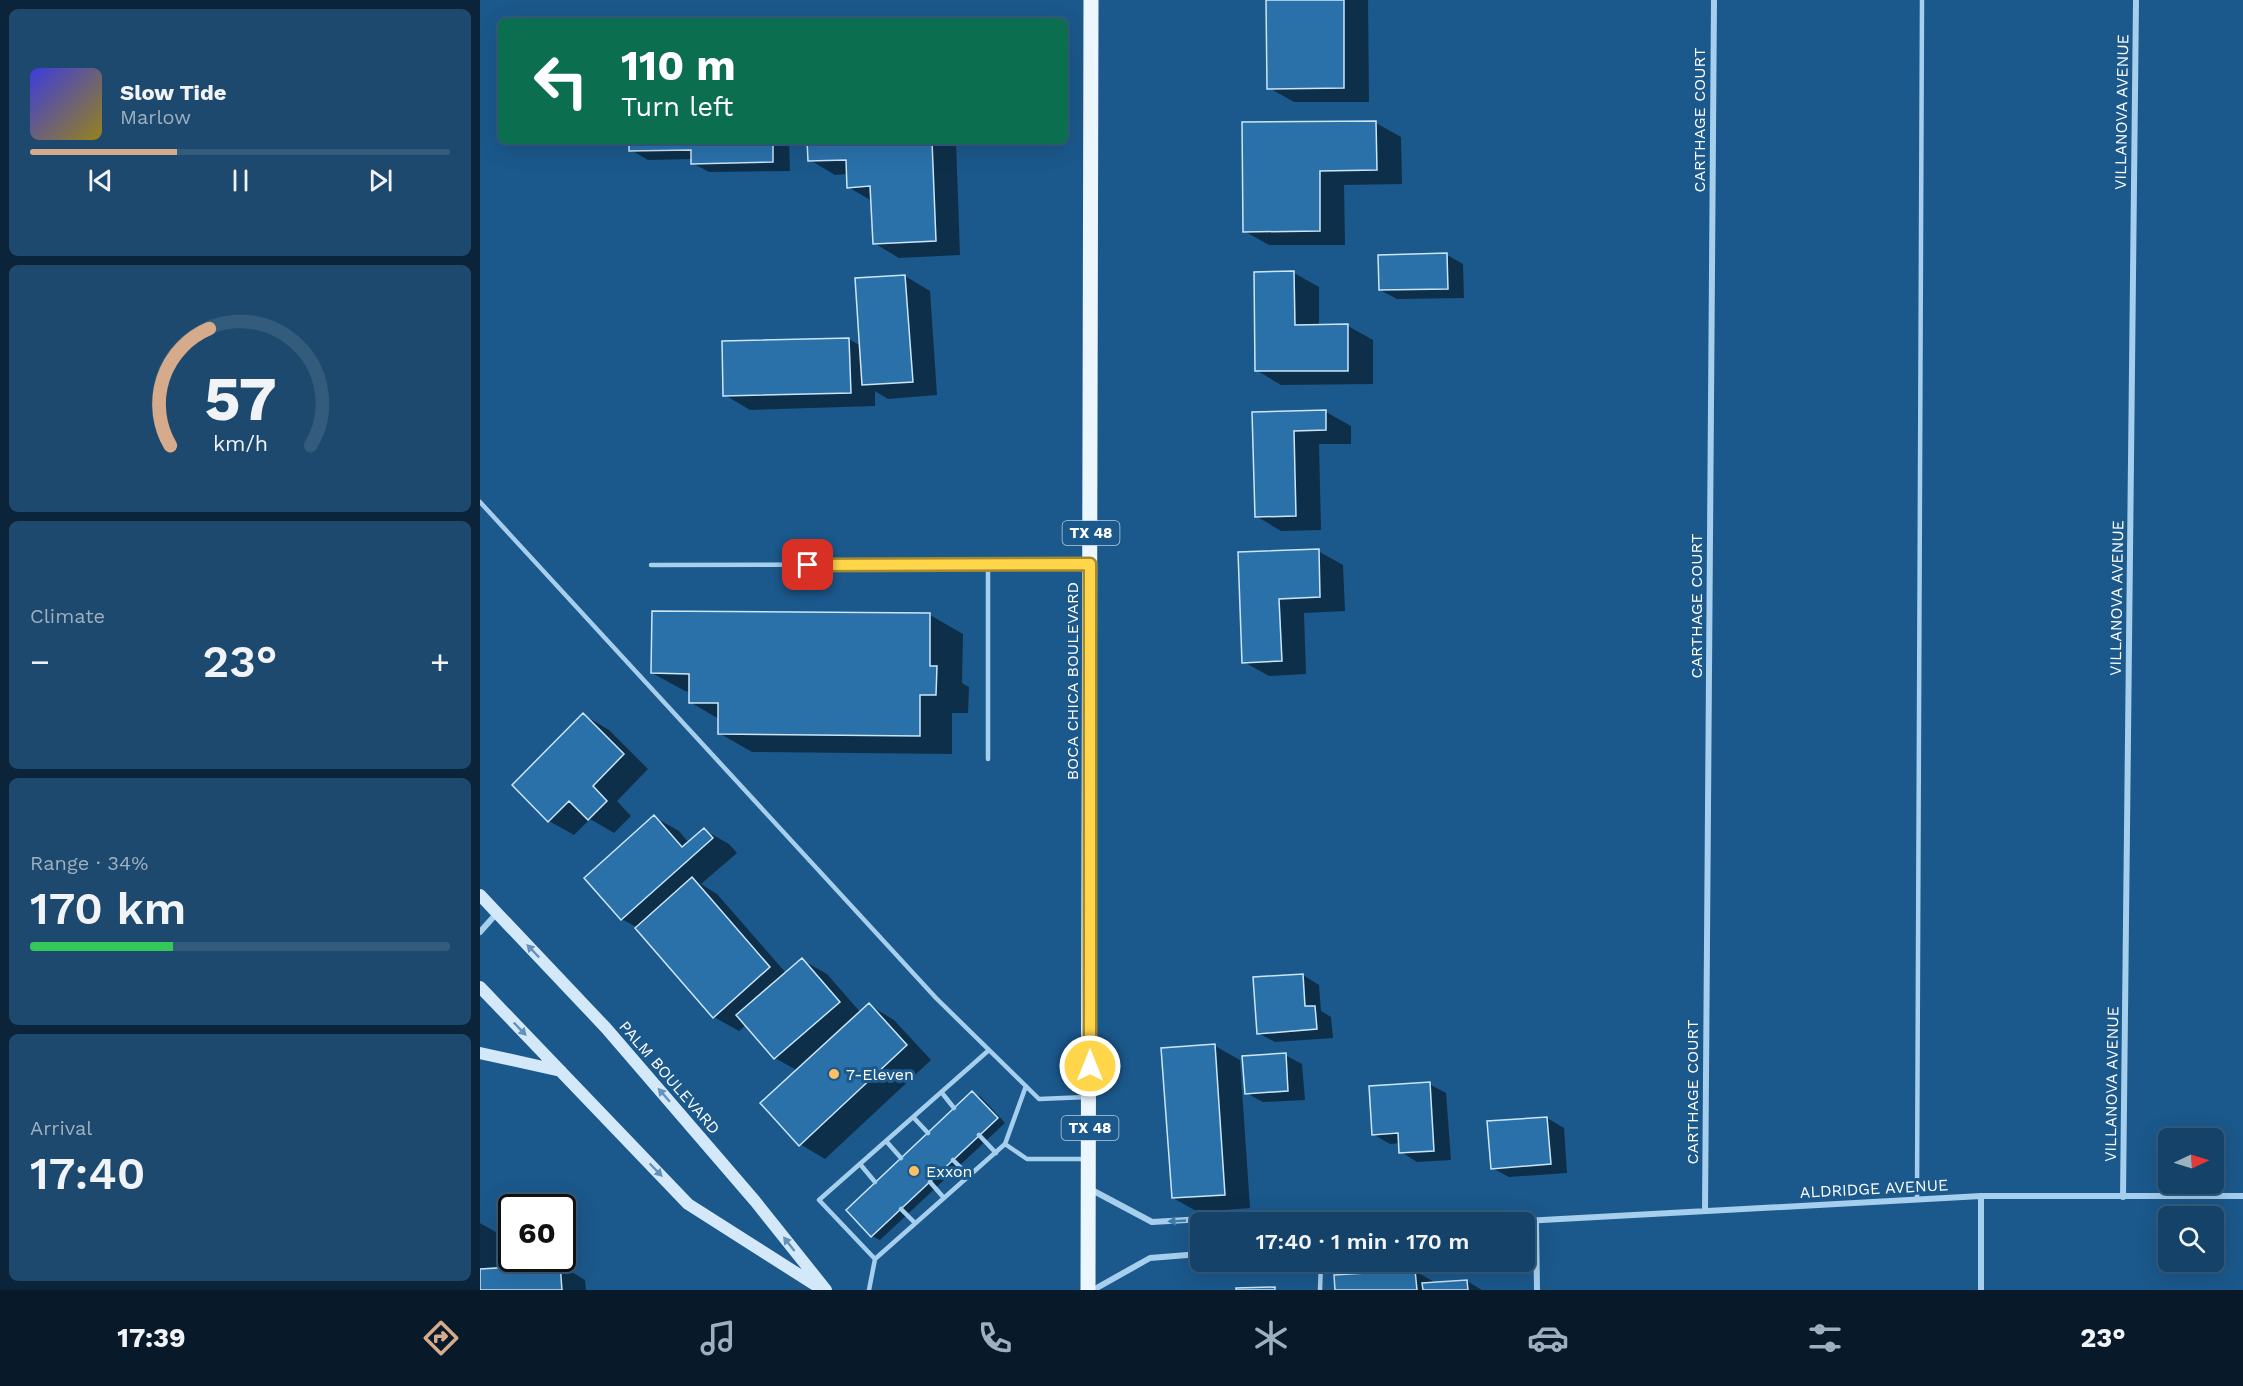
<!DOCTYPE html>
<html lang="en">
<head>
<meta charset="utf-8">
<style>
	body { margin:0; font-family:"Work Sans",sans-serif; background:#1d496e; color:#f1f3f6; height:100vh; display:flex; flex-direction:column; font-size:22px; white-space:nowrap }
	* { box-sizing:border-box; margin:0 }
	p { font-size:20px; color:#9db0c0 }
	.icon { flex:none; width:33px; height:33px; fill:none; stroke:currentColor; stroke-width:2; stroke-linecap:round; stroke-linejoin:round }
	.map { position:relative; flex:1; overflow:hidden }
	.details { display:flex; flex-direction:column; gap:9px; padding:9px; background:#0b2439; width:480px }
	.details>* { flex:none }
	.top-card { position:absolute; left:18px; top:18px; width:570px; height:126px; border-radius:9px; box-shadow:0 6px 24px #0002,0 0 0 2px #335b7c; background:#0b6e4f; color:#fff; overflow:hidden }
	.needle { width:39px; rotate:86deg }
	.tools { position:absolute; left:1678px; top:1128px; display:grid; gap:12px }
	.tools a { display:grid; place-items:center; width:66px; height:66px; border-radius:9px; background:#144268; box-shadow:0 6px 24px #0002,0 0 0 2px #335b7c; font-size:30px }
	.speed { position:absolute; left:18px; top:1194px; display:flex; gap:12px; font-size:30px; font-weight:700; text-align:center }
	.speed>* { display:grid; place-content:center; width:78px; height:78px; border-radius:50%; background:#144268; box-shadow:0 6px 24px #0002,0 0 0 2px #335b7c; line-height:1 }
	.speed .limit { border:3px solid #111; border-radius:9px; background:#fff; color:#111 }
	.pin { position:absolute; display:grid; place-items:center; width:51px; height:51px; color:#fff; margin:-26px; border-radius:12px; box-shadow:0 3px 9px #0006 }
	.me { position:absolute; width:66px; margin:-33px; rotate:0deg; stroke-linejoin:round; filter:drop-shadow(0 0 4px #0008) }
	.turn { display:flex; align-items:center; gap:21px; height:126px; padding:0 24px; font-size:27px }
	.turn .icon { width:78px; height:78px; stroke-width:2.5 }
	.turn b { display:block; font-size:42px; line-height:51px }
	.big { font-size:45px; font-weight:600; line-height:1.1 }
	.details .card { flex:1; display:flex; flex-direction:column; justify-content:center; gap:9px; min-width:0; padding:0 21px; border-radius:9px; background:#1d496e }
	.details .dial { align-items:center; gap:0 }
	.dial svg { height:156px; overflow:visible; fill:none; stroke:#335b7c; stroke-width:7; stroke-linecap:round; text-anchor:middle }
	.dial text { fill:#f1f3f6; stroke:none }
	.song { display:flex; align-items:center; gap:18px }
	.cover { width:72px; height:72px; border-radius:9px; background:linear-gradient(135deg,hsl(240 70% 55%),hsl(50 70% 35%)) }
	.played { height:6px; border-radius:3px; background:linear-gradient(90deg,#d6ab8b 35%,#335b7c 35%) }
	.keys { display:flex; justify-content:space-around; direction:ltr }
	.heat { display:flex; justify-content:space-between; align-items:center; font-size:33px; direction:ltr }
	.charge { height:9px; border-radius:4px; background:linear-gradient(90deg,#34c759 34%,#335b7c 0) }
	.trip { position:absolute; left:710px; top:1212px; width:345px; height:60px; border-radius:9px; background:#144268; box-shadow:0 6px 24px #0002,0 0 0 2px #335b7c; font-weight:600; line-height:60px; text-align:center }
	.tab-bar { display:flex; height:96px; justify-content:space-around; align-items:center; background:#081a2a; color:#9db0c0 }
	.tab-bar .icon { width:42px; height:42px }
	.tab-bar .selected { color:#d6ab8b }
	.tab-bar b { font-size:27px; color:#f1f3f6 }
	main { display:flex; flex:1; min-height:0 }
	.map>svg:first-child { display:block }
	.shadow { fill:#0007 }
	.building { fill:#2a71aa; stroke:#cce6f9; stroke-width:1.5 }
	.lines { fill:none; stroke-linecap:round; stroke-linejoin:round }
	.lane { stroke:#a6ceed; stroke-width:4.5 }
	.street { stroke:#a6ceed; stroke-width:6 }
	.secondary { stroke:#d3e8f9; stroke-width:12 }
	.primary { stroke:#ecf6ff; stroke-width:15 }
	.oneway { fill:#6592b7 }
	.oneway2 { fill:#457ba8 }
	.route-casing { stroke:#a68a30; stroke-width:15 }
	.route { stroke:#ffd54a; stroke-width:10 }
	.poi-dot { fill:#ffc063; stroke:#1b588b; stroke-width:2 }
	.labels { text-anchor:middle; stroke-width:6; stroke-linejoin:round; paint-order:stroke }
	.shield { fill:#1b588b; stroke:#bbcddc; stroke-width:1.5 }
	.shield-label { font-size:15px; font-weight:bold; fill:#fff }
	.street-label { font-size:16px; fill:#fff; stroke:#1b588b }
	.poi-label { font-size:16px; fill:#fff; stroke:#1b588b; text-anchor:start }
</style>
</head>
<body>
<main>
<section class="details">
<div class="card">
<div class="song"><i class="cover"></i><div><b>Slow Tide</b><p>Marlow</p></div></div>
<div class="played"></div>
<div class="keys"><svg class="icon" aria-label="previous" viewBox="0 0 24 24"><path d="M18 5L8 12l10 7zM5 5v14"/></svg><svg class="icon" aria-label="pause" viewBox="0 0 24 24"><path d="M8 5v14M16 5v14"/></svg><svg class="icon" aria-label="next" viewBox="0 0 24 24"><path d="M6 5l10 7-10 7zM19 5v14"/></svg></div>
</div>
<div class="card dial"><svg viewBox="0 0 100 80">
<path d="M14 69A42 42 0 1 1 86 69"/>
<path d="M14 69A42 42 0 0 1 34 9" stroke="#d6ab8b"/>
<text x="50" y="56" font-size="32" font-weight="700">57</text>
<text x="50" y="72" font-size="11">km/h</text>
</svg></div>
<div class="card"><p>Climate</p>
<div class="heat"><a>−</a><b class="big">23°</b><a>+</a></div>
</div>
<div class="card"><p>Range · 34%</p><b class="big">170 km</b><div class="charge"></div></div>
<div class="card"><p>Arrival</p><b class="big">17:40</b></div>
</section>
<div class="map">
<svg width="1763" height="1290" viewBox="0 0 1763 1290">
	<rect width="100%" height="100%" fill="#1b588b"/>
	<!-- shadow -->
	<path class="shadow" d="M 788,0 L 888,0 L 889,102 L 814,102 L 789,88 Z
		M 896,123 L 921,137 L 922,184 L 864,185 L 865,245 L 789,245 L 764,231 Z
		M 151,141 L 309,141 L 310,171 L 229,172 L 212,163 L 212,159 L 168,160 L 151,150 Z
		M 329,141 L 476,141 L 480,255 L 419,258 L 394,243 L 392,201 L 368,187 L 368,174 L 355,175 L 330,160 Z
		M 967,255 L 983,264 L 984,298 L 917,299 L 900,290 Z
		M 814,273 L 839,287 L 839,326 L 868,326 L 893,340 L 893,384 L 801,385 L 776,370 Z
		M 425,276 L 450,291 L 457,395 L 408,399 L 395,391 L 395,406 L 270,410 L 245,395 L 369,339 L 381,346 Z
		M 846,412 L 871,426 L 871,444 L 839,444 L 841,530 L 801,531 L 776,516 L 774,413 Z
		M 838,551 L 863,565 L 865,611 L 824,613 L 826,674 L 789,676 L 764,662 L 760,554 Z
		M 450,615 L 483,634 L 482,683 L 489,687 L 488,713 L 472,713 L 472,754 L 272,752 L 239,733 L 239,719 L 210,702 L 210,692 L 205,691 L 172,673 Z
		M 104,715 L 129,730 L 168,769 L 137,801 L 151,816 L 134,833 L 110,819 L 94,835 L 69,821 L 34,785 Z
		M 174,817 L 199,831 L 209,843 L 224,830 L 249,844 L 257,853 L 221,884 L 237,894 L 306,973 L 322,960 L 347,974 L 381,1013 L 389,1005 L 414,1020 L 451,1060 L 345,1159 L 320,1144 L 318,1071 L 295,1058 L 267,1024 L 259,1031 L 234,1017 L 156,927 L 142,919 Z
		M 823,975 L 839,985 L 841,1011 L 851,1017 L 853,1038 L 795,1042 L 778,1033 Z
		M 735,1046 L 760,1060 L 770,1208 L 718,1212 L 693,1198 Z
		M 805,1055 L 822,1064 L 825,1100 L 783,1102 L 766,1093 Z
		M 949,1084 L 966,1093 L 971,1160 L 937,1162 L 921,1152 L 920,1143 L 910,1144 L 893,1134 Z
		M 493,1093 L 501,1097 L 525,1123 L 400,1240 L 392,1236 Z
		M 1067,1118 L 1084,1128 L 1087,1173 L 1029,1177 L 1012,1168 Z
		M 0,1223 L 21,1235 L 24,1269 L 80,1265 L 105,1280 L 106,1290 L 0,1290 Z
		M 935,1271 L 956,1283 L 987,1281 L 1002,1290 L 857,1290 Z"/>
	<!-- building -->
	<path class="building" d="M 786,0 L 864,0 L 864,88 L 787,89 Z
		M 896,121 L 897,170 L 840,171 L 840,231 L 763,232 L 762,122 Z
		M 149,141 L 293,141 L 293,162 L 211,164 L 211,150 L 149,151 Z
		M 327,141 L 452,141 L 456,241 L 393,244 L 390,186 L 367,188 L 366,160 L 328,161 Z
		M 967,253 L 968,289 L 899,290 L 898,255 Z
		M 814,271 L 815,325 L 868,324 L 868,371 L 775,371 L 774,272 Z
		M 425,275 L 433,382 L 382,385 L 375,278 Z
		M 369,338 L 371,393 L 243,396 L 242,341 Z
		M 846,410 L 846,430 L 814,431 L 816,516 L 775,517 L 772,412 Z
		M 839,549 L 840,597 L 799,599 L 802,661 L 762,663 L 758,552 Z
		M 172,611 L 450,613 L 450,666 L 457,666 L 456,695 L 440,695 L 440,736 L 238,734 L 238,703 L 209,703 L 209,674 L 171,673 Z
		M 103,713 L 144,754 L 113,786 L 127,801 L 108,820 L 89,801 L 68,822 L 32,785 Z
		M 174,815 L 202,847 L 224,828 L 233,838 L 141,920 L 104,878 Z
		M 212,877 L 290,967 L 233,1018 L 155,928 Z
		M 322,958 L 360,1002 L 294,1059 L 256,1015 Z
		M 823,974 L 825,1006 L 835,1006 L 837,1029 L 777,1034 L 773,977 Z
		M 389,1003 L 427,1045 L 319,1146 L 280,1103 Z
		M 735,1044 L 745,1195 L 692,1198 L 681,1048 Z
		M 806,1053 L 808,1091 L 765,1094 L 762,1056 Z
		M 950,1082 L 954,1151 L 919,1153 L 918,1133 L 892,1135 L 889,1086 Z
		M 492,1091 L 518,1118 L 391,1237 L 366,1210 Z
		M 1067,1117 L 1071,1164 L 1011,1169 L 1007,1121 Z
		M 80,1264 L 82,1290 L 0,1290 L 0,1269 Z
		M 935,1270 L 937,1290 L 855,1290 L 854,1275 Z
		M 987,1280 L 988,1290 L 943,1290 L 942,1283 Z
		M 795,1287 L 795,1290 L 756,1290 L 756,1288 Z"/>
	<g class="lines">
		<!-- lane -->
		<path class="lane" d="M 0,502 L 456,998 L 559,1099 L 607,1097
			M 171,565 L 608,564
			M 508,759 L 508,564
			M 462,1093 L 474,1108
			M 434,1118 L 448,1133
			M 499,1135 L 516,1153
			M 406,1141 L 421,1158
			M 525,1144 L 547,1159 L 605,1159
			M 473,1160 L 489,1176
			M 380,1164 L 395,1182
			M 450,1182 L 464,1198
			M 1437,1199 L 1442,0
			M 421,1209 L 435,1223
			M 395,1259 L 339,1200 L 509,1050
			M 389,1290 L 395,1259 L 525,1144 L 546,1086
			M 840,1290 L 841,1262"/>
		<!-- street -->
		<path class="street" d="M 0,932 L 17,913
			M 610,1189 L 672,1222 L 776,1216 L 796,1222
			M 1643,1197 L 1656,0
			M 1225,1211 L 1234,0
			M 1056,1221 L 1057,1290
			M 1027,1222 L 1501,1196 L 1763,1196
			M 613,1290 L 670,1258 L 720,1254
			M 1501,1290 L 1501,1196"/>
		<!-- secondary -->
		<path class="secondary" d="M 0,895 L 126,1028 L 275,1201 L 346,1290
			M 0,987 L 208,1204 L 340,1288
			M 0,1053 L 81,1071"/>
		<!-- primary -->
		<path class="primary" d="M 608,1290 L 611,0"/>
	</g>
	<!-- one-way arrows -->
	<defs><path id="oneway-solid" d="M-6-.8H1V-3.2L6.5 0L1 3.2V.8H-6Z" transform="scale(1.5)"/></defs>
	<g class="oneway">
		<use href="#oneway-solid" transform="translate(53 951) rotate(-134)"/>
		<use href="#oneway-solid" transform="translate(40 1029) rotate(46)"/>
		<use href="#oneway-solid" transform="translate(184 1095) rotate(-131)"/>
		<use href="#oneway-solid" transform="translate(176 1170) rotate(46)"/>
		<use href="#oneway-solid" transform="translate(309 1244) rotate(-128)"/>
	</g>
	<use class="oneway2" href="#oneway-solid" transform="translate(697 1221) rotate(177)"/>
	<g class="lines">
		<!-- route casing -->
		<g class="route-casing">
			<path id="route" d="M 328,565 L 610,564 L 610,1066"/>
		</g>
		<!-- route -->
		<use href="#route" class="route"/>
	</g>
	<!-- markers -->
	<g class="poi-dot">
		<circle cx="354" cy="1074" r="6"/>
		<circle cx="434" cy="1171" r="6"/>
	</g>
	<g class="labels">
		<!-- shield labels -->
		<g class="shield">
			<rect x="582.5" y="521" width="57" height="24" rx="4.5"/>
			<rect x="581.5" y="1116" width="57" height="24" rx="4.5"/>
		</g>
		<g class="shield-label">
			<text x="611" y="538">TX 48</text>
			<text x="610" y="1133">TX 48</text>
		</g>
		<!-- street labels -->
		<g class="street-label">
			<text transform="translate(1641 112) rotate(-89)" y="6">VILLANOVA AVENUE</text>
			<text transform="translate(1219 120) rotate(-90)" y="6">CARTHAGE COURT</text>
			<text transform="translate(1636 598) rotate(-89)" y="6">VILLANOVA AVENUE</text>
			<text transform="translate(1216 606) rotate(-90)" y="6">CARTHAGE COURT</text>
			<text transform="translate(592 681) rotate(-90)" y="6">BOCA CHICA BOULEVARD</text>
			<text transform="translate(190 1077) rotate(49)" y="6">PALM BOULEVARD</text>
			<text transform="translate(1631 1084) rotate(-89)" y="6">VILLANOVA AVENUE</text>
			<text transform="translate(1212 1092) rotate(-90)" y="6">CARTHAGE COURT</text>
			<text transform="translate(1394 1188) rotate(-3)" y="6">ALDRIDGE AVENUE</text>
		</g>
		<!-- poi labels -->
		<g class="poi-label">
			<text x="366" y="1080">7-Eleven</text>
			<text x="446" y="1177">Exxon</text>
		</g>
	</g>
</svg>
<div class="tools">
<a><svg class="needle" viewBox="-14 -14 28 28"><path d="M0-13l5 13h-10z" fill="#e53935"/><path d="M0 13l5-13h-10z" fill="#9db0c0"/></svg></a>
<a><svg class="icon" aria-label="search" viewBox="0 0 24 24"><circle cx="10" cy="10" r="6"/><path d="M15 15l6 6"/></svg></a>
</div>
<div class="speed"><div class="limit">60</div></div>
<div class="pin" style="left:328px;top:565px;background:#d93025"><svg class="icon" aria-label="arrive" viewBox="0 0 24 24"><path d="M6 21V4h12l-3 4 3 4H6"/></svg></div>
<svg class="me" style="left:610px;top:1066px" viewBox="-20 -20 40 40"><circle r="17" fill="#ffd54a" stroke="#fff" stroke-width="3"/><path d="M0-11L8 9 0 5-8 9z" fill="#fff"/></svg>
<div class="trip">17:40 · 1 min · 170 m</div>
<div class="top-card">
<div class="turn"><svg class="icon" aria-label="left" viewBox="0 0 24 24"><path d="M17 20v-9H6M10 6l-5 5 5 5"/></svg><div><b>110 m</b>Turn left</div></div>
</div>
</div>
</main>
<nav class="tab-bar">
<b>17:39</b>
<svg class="icon selected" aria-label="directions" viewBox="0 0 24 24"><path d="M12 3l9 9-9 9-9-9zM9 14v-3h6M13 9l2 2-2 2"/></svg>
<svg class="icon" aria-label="music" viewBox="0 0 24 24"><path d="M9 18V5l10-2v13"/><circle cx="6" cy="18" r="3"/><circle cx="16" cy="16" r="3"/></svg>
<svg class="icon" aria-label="phone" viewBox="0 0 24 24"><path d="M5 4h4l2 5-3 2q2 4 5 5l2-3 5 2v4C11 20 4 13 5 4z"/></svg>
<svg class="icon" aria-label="climate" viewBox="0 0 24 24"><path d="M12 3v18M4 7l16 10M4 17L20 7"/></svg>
<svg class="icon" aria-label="car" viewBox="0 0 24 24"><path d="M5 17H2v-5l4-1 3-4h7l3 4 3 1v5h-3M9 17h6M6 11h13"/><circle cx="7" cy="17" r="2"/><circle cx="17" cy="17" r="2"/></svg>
<svg class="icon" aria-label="filters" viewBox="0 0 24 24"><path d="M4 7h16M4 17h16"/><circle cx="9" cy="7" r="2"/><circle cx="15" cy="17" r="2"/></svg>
<b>23°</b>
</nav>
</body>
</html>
